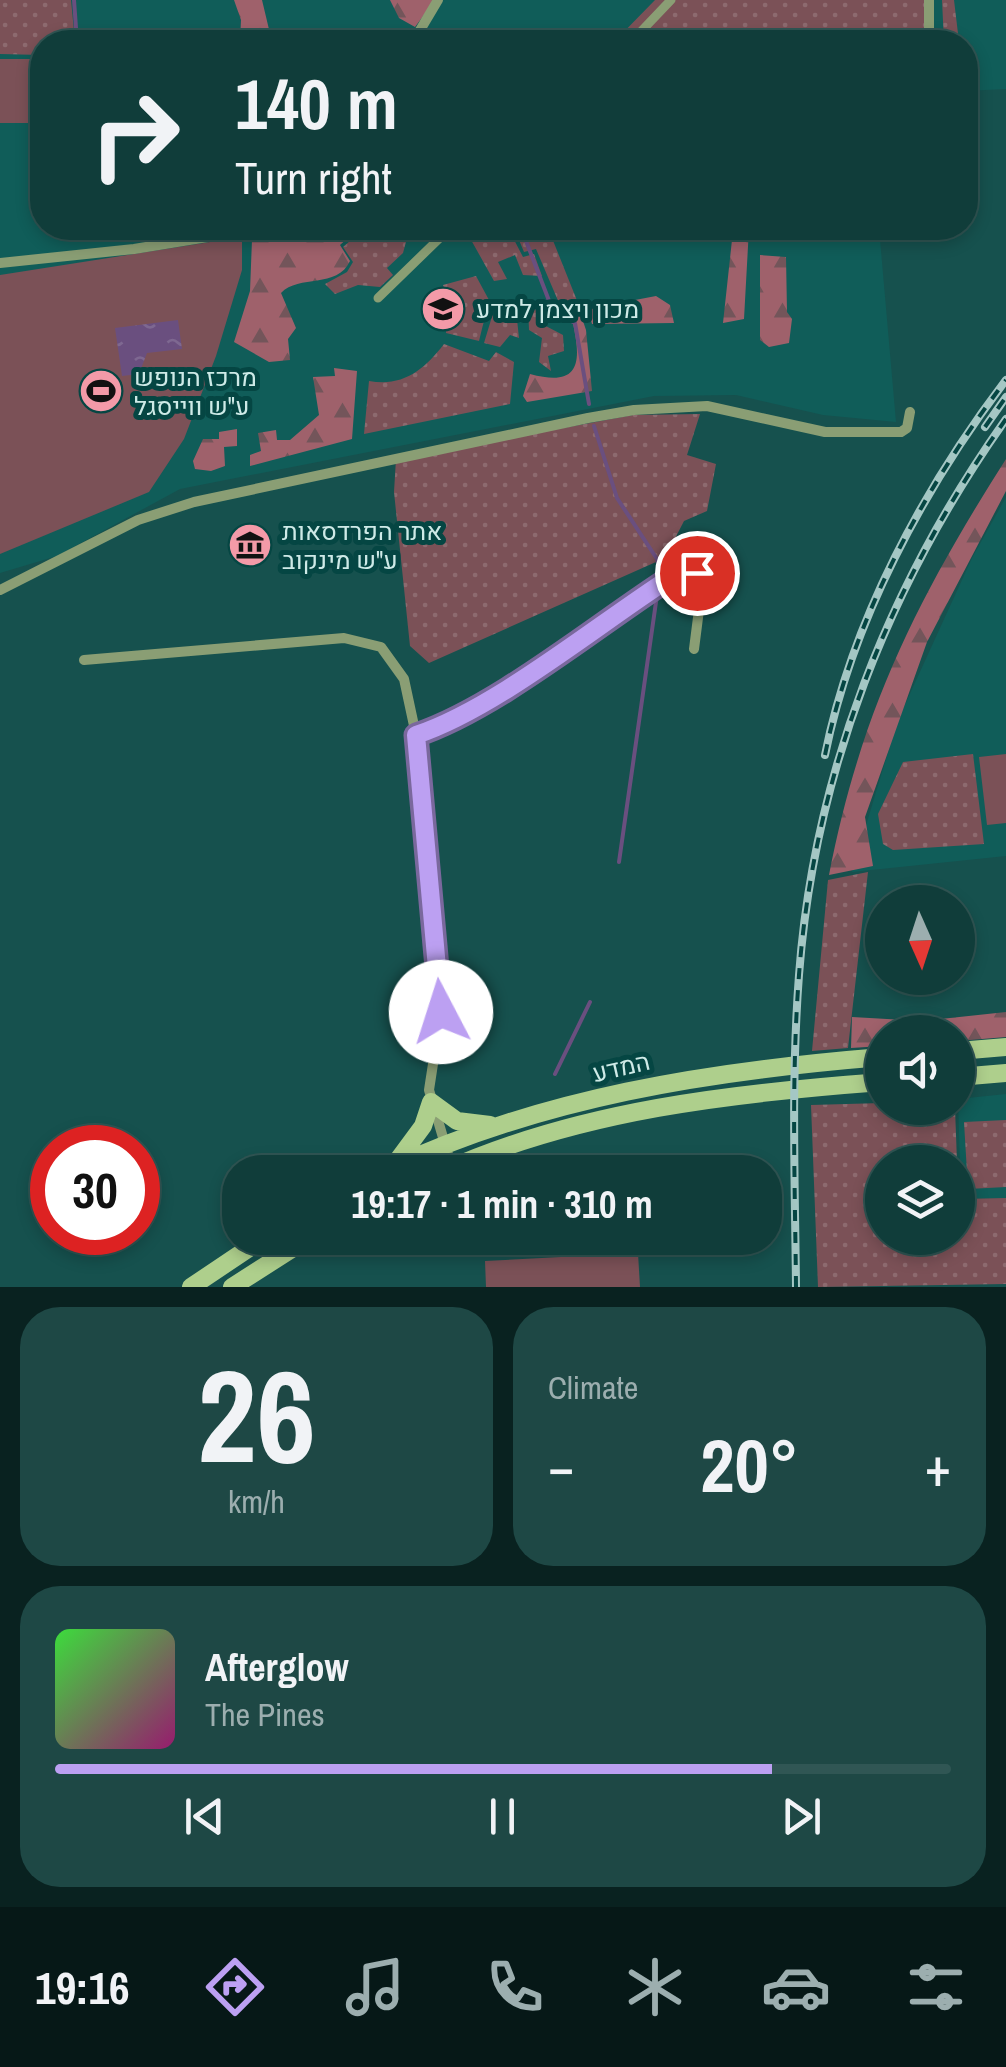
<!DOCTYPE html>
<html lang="en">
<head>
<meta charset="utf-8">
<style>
	body { margin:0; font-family:"Archivo Narrow",Heebo,sans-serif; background:#1e4845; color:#f1f3f6; height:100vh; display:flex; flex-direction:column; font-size:38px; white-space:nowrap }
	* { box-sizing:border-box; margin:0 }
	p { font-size:32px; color:#9caeaf }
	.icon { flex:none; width:55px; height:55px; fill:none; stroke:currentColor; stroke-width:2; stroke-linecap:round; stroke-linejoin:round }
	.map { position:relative; height:1287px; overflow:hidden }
	.drawer { display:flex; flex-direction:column; gap:20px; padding:20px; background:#092220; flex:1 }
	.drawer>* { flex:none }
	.banner { position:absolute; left:30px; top:30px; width:948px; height:210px; border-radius:40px; box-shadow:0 5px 15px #0003,0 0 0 2px #305654; background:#103d3a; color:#f1f3f6; overflow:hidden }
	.needle { width:65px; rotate:177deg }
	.controls { position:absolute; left:865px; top:885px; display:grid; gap:20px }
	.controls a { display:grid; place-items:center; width:110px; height:110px; border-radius:50%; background:#103d3a; box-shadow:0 5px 15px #0003,0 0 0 2px #305654; font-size:50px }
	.speed { position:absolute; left:30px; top:1125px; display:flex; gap:20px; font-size:50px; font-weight:700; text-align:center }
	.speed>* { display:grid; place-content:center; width:130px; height:130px; border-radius:50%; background:#103d3a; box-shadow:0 5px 15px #0003,0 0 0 2px #305654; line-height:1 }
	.speed .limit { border:15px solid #d22; background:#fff; color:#111 }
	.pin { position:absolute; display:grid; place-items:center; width:85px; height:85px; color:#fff; margin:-42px; border:5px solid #fff; border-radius:50%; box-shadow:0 2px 10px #0007 }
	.me { position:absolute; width:110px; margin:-55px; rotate:355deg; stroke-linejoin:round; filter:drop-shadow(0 0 8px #0008) }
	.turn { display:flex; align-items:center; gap:35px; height:210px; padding:0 40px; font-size:45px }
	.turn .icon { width:130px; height:130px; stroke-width:2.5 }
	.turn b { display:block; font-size:70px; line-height:85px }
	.big { font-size:75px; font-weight:800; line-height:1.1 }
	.drawer .card { flex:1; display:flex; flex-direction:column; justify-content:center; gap:15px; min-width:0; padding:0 35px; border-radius:40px; background:#1e4845 }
	.drawer .dial { align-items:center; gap:0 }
	.dial b { font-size:130px; line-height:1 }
	.song { display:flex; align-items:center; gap:30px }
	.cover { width:120px; height:120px; border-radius:15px; background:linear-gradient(135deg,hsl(120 70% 55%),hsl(320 70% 35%)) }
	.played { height:10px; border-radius:5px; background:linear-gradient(90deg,#bca0f2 80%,#305654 80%) }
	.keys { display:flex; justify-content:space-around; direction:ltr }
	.heat { display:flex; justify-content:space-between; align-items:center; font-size:55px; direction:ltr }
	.drawer .tiles { flex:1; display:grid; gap:20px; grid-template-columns:1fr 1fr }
	.card:last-child { grid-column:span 2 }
	.trip { position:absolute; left:222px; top:1155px; width:560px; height:100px; border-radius:40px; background:#103d3a; box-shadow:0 5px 15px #0003,0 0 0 2px #305654; font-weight:800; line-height:100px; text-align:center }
	.tabs { display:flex; height:160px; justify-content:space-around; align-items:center; background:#061817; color:#9caeaf }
	.tabs .icon { width:70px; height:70px }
	.tabs .current { color:#bca0f2 }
	.tabs b { font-size:45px; color:#f1f3f6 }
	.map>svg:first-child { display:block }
	.built { fill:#105d59 }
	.green { fill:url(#green-dots) }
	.forest { fill:url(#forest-firs) }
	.pitch { fill:#7b5157 }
	.water { fill:url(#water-ripples) }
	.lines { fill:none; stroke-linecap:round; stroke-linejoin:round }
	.stream { stroke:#6a4f7f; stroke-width:4 }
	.pedestrian { stroke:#8a9e74; stroke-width:9 }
	.minor { stroke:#8a9e74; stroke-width:10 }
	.secondary { stroke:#aecf8c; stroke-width:18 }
	.rail-casing { stroke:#a4c7c4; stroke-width:8 }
	.rail { stroke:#054643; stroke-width:4; stroke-dasharray:11; stroke-linecap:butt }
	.route-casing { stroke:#7a689d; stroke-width:25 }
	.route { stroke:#bca0f2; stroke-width:18 }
	.labels { text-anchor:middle; stroke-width:10; stroke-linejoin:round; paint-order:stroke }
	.poi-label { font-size:25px; fill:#ceeae7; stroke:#054643; text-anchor:start }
	.street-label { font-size:25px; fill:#ceeae7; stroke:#054643 }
</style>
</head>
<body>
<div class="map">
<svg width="1006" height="1287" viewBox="0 0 1006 1287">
	<defs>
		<pattern id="green-dots" width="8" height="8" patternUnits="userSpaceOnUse" patternTransform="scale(2.5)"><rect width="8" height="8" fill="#7b5157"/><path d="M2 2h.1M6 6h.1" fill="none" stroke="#8d6a6f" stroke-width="1.8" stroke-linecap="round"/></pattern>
		<pattern id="forest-firs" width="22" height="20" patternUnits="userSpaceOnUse" patternTransform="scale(2.5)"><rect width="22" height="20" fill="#9f616b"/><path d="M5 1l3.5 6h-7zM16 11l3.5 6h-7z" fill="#73555a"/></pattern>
		<pattern id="water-ripples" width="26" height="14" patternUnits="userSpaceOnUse" patternTransform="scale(2.5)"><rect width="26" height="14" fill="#6a4f7f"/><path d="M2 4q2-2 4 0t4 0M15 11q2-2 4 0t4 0" fill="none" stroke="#7e6891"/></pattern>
	</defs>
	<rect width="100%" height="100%" fill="#16514e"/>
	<!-- built -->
	<path class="built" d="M 0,0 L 1006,0 L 1006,89 L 965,91 L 965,42 L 42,42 L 42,228 L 879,228 L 896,422 L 823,415 L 736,395 L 654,396 L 180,489 L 57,556 L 0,573 Z
		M 1006,497 L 1006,856 L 852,872 L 897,722 L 972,558 Z
		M 1006,1094 L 1006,1198 L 961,1199 L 958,1099 Z"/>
	<!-- green -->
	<path class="green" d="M 0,0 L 71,0 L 75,42 L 42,42 L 42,55 L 0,54 Z
		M 655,0 L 924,0 L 924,42 L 801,42 L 784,29 L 733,42 L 614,42 Z
		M 942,0 L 954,0 L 959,42 L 944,42 Z
		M 484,228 L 508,228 L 523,257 L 534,254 L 542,276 L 523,275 L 515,255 L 498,262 L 507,279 L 494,281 L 470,238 Z
		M 514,228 L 548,228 L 578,303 L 562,310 L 536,249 L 524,252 Z
		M 407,238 L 403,253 L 387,268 L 393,275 L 380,287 L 358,285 L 335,294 L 325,284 L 347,272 L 353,262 L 343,247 L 350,241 Z
		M 476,276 L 489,300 L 479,341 L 446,333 L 448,303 L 443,285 Z
		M 497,300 L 515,301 L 519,338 L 510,335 L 500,347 L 484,343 Z
		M 528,305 L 534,305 L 540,323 L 563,335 L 564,351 L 548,356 L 551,371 L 539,362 L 542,338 L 529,330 Z
		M 444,344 L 489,361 L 496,352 L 514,362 L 510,404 L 364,434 L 369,381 C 403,387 424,370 444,344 Z
		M 700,414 L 687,455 L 716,464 L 707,511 L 684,521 L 665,558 L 429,663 L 410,646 L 394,492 L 396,459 L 633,415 Z
		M 973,754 L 984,844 L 893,850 L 883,844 L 878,814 L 903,762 Z
		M 868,872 L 848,1048 L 812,1051 L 828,880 Z
		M 882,1103 L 882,1108 L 955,1108 L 957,1162 L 882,1162 L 882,1238 L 958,1238 L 958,1168 L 959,1199 L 1006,1198 L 1006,1284 L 818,1287 L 811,1105 Z
		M 1006,1120 L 1006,1187 L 968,1189 L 964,1122 Z"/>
	<!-- forest -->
	<path class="forest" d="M 234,0 L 262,0 L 272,42 L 240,42 L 241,20 Z
		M 390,0 L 435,0 L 415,27 L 399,18 Z
		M 307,228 L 438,228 L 426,237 L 410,231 L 397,238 L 349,237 L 340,245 L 350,261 C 337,289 299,274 281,293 L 296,328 L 288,339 L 290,360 L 269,362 L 234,342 L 250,291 L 252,240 Z
		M 727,228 L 749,228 L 744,319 L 723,323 L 732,240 Z
		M 760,255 L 786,257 L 787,312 L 792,319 L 789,343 L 769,347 L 760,340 Z
		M 656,296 L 670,305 L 674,323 L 592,324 L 588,309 Z
		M 579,309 L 586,330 L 592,391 L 527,402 L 523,396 L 530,374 C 581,388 582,362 572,319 Z
		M 334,368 L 357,371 L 352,439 L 250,466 L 250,455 L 261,451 L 258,433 L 276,430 L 277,440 L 290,440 L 319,415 L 313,377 L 335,376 Z
		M 237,429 L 237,446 L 224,447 L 225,466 L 211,471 L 195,469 L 193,461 L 203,439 L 219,439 L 219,432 Z
		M 1006,459 L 1006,491 L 927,642 L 865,817 L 873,866 L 829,875 C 861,710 917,599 1006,459 Z
		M 1006,1012 L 1006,1037 L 958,1041 L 958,1032 L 882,1032 L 882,1046 L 851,1048 L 852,1017 L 922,1021 Z"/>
	<!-- pitch -->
	<path class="pitch" d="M 0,59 L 42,59 L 42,123 L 0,123 Z
		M 242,237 L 242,270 L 216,356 L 184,439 L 149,492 L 0,554 L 0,275 Z
		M 1006,754 L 1006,823 L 987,825 L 979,757 Z
		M 638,1253 L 640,1287 L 486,1287 L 485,1261 Z"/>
	<!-- water -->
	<path class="water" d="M 178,320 L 182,349 L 147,353 L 139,374 L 122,376 L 115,328 Z"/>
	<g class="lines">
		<!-- stream -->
		<path class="stream" d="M 74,0 L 77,42
			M 521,228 L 553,311 L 575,323 L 589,404
			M 594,426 L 617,498 L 657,559 L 660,572
			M 619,862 L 657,595
			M 555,1074 L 590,1002"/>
		<!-- pedestrian -->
		<path class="pedestrian" d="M 631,42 L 671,0
			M 378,298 L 450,228"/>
		<!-- minor -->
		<path class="minor" d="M 413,42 L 438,0
			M 929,42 L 929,0
			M 0,263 L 134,249 L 263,228
			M 0,590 L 138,520 L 194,502 L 588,418 L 634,410 L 707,406 L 825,432 L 901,432 L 907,428 L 910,412
			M 84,660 L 344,638 L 381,647 L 404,679 L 416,735 L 441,1012 L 429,1090 L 452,1168
			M 416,735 L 444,726 L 488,700 L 670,577 L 697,573 L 701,594 L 694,649"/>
		<!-- secondary -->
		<path class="secondary" d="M 958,1051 L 1006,1047
			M 958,1077 L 1006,1073
			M 392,1168 L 423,1126 L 431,1102 L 457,1121 L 490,1125
			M 382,1172 C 540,1097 710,1071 882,1057
			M 442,1172 C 579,1110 734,1093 882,1082
			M 191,1287 L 264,1238
			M 232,1287 L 309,1238"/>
		<!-- rail casing -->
		<g class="rail-casing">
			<path id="rail" d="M 985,427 L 1006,397
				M 825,755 C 852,621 923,489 1006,380
				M 796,1287 C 795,1183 791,1079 799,975 C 814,773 889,584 1006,419"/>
		</g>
		<!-- rail -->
		<use href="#rail" class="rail"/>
	</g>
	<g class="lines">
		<!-- route casing -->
		<g class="route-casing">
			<path id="route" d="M 441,1012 L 416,735 C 495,709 597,625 670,578 L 697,573"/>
		</g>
		<!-- route -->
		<use href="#route" class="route"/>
	</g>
	<!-- icons -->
	<defs>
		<g id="university-disc" transform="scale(2.25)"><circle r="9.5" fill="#f39aa8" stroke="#054643"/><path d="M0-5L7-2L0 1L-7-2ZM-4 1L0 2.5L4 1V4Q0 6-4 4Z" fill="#111"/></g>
		<g id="stadium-disc" transform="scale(2.25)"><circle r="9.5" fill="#f39aa8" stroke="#054643"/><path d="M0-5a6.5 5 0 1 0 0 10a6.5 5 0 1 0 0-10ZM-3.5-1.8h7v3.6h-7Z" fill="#111"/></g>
		<g id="museum-disc" transform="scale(2.25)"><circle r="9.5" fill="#f39aa8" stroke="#054643"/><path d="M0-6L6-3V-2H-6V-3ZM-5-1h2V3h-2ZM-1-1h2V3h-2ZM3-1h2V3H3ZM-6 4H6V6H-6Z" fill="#111"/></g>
	</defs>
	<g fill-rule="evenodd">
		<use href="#university-disc" x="443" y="309"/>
		<use href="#stadium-disc" x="101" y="391"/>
		<use href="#museum-disc" x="250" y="545"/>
	</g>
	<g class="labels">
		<!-- poi labels -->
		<g class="poi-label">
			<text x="476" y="318">מכון ויצמן למדע</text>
			<text x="134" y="386">מרכז הנופש<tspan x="134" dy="29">ע"ש ווייסגל</tspan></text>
			<text x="282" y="540">אתר הפרדסאות<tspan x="282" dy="29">ע"ש מינקוב</tspan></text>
		</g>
		<!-- street labels -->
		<g class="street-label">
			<text transform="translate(621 1067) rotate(-13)" y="9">המדע</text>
		</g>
	</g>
</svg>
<div class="controls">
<a><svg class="needle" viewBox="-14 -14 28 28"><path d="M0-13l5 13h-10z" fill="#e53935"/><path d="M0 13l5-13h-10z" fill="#9caeaf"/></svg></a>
<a><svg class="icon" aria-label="sound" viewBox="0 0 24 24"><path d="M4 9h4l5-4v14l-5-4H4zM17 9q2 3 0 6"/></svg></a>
<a><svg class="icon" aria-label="layers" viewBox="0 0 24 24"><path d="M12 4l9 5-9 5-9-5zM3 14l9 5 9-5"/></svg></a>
</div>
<div class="speed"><div class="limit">30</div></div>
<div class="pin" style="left:697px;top:573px;background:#d93025"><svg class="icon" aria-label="arrive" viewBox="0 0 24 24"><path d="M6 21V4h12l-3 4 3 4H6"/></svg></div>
<svg class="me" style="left:441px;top:1012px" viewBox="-20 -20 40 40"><circle r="19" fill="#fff"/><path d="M0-13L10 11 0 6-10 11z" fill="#bca0f2"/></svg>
<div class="trip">19:17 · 1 min · 310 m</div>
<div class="banner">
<div class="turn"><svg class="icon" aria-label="right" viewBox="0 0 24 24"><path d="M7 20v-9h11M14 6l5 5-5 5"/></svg><div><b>140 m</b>Turn right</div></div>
</div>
</div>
<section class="drawer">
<div class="tiles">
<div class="card dial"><b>26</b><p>km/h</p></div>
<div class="card"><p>Climate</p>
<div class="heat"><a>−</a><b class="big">20°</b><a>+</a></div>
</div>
<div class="card">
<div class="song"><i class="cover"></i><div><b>Afterglow</b><p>The Pines</p></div></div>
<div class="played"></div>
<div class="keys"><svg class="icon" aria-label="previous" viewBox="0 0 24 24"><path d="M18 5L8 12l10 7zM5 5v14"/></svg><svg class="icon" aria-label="pause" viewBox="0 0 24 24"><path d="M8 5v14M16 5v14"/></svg><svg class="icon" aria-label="next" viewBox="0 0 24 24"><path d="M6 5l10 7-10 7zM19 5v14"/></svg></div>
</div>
</div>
</section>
<nav class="tabs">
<b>19:16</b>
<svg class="icon current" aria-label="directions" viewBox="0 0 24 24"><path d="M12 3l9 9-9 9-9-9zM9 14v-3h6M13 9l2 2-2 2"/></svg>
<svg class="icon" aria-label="music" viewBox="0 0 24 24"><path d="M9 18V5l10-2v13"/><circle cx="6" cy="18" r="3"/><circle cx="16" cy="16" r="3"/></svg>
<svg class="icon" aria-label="phone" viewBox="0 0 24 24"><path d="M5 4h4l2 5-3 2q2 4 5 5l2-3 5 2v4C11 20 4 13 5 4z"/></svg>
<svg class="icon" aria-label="climate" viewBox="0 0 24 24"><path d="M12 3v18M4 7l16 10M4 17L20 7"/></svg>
<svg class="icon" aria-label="car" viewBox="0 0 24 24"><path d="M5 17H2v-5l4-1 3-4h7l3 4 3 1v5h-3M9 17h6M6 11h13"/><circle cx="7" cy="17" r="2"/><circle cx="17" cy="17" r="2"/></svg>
<svg class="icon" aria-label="filters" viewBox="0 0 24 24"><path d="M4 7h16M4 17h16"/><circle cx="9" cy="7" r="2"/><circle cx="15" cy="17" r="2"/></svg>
</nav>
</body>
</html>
